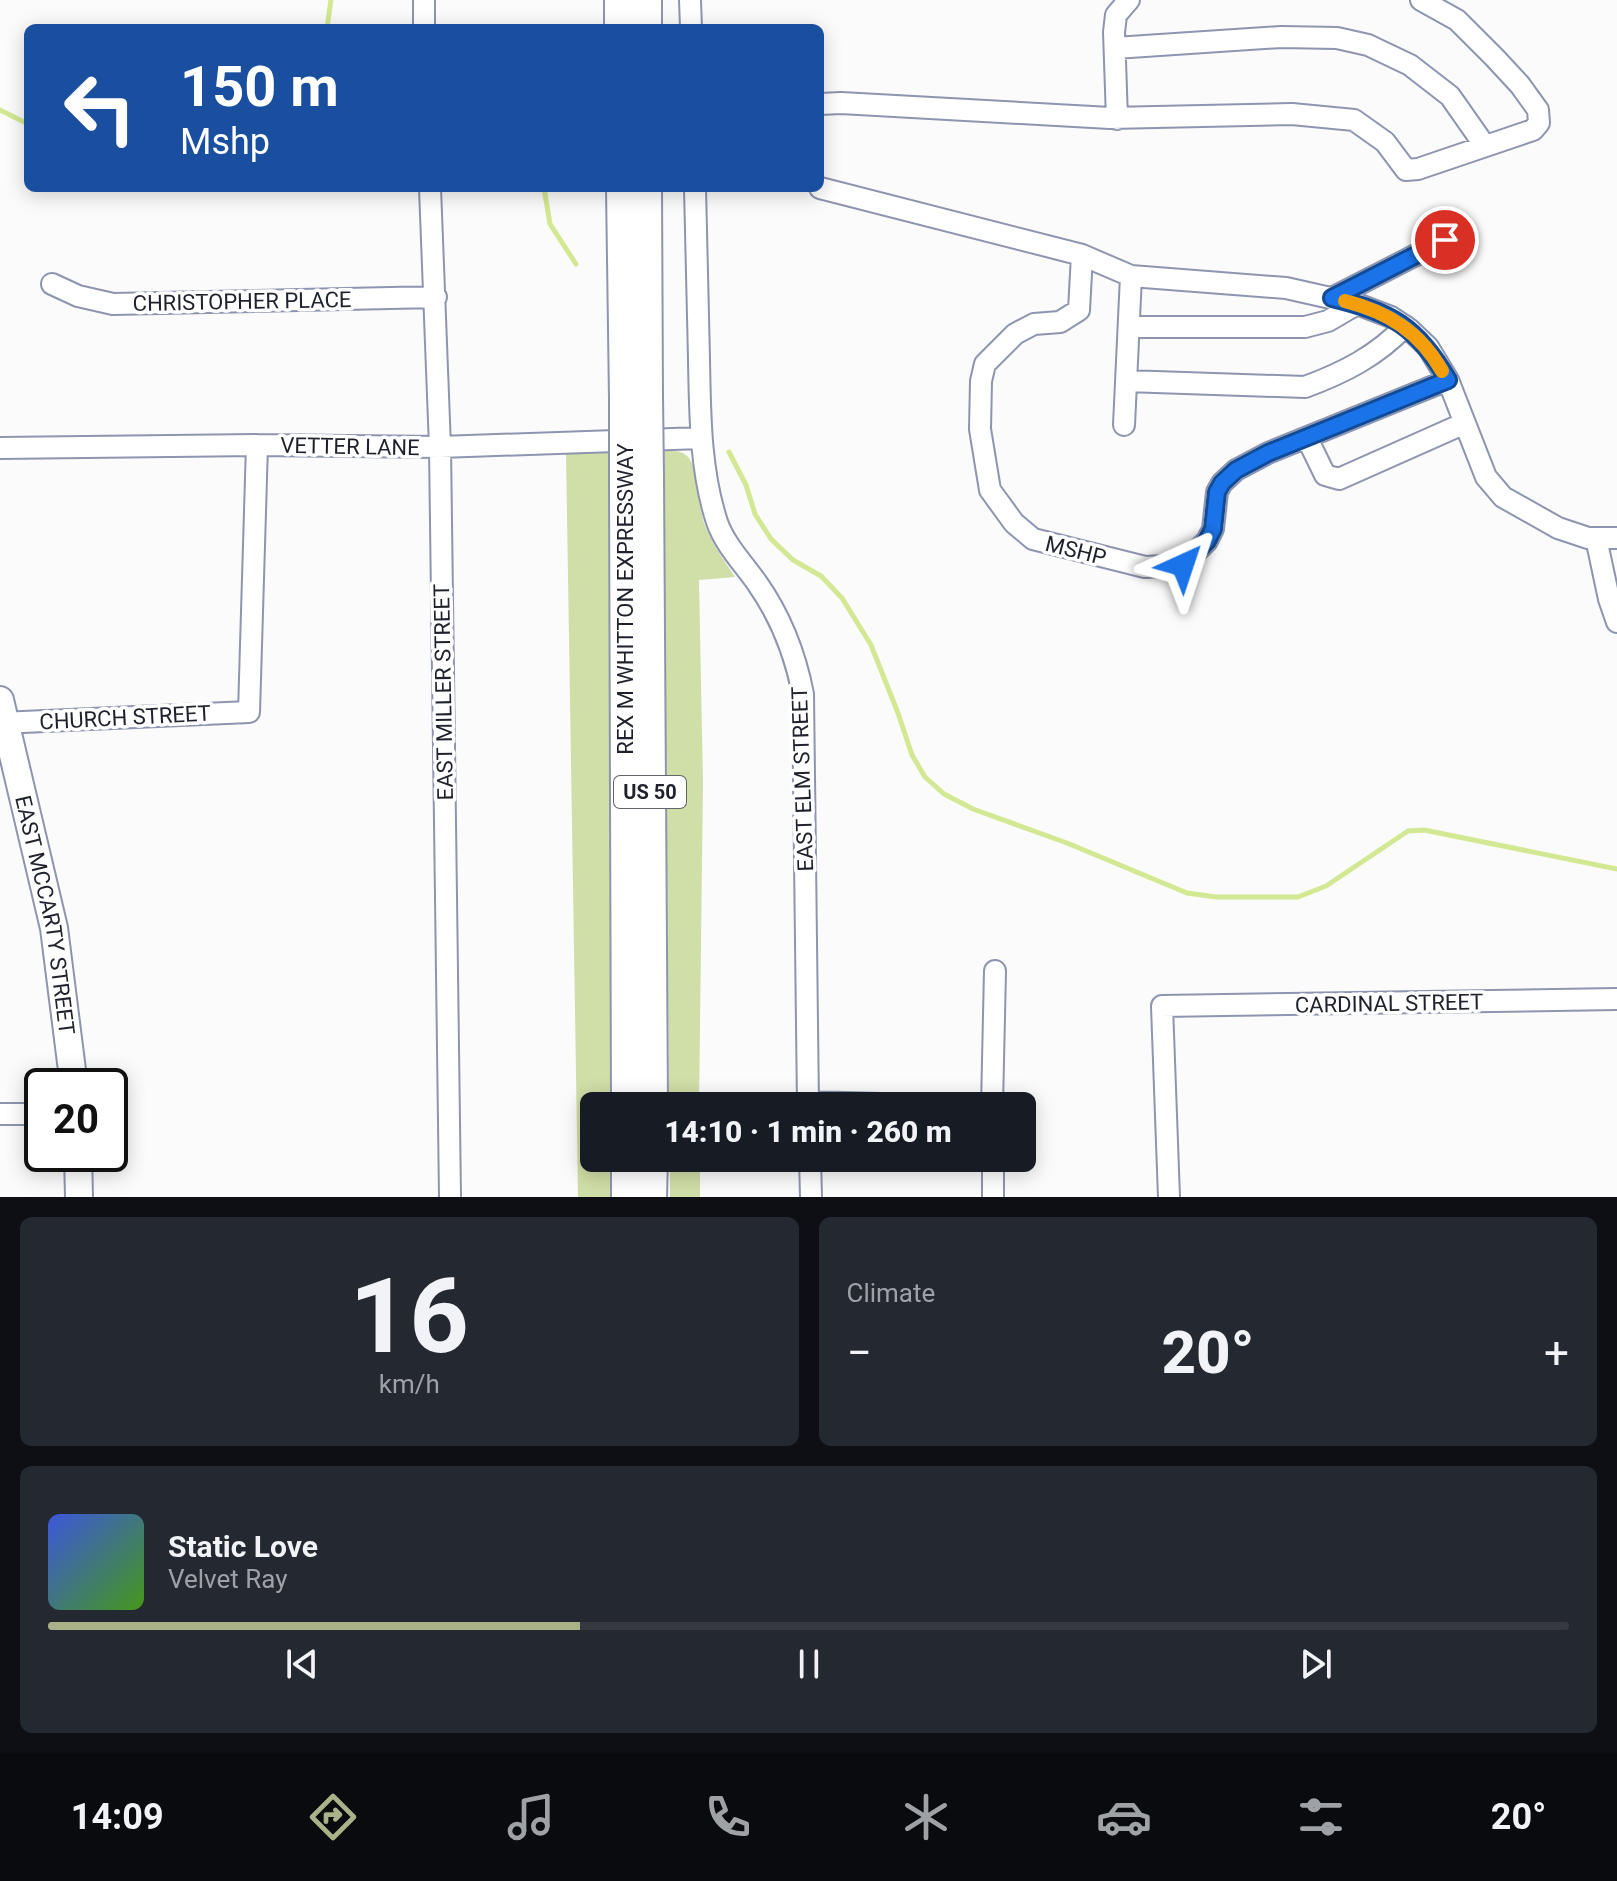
<!DOCTYPE html>
<html lang="en">
<head>
<meta charset="utf-8">
<style>
	body { margin:0; font-family:Roboto,sans-serif; background:#242831; color:#f1f3f6; height:100vh; display:flex; flex-direction:column; font-size:30px; white-space:nowrap }
	* { box-sizing:border-box; margin:0 }
	p { font-size:26px; color:#9ea1a6 }
	.icon { flex:none; width:44px; height:44px; fill:none; stroke:currentColor; stroke-width:2; stroke-linecap:round; stroke-linejoin:round }
	.map { position:relative; height:1197px; overflow:hidden }
	.side { display:flex; flex-direction:column; gap:20px; padding:20px; background:#0d0f14; flex:1 }
	.side>* { flex:none }
	.hud { position:absolute; left:24px; top:24px; width:800px; height:168px; border-radius:12px; box-shadow:0 4px 20px #0003; background:#1a4fa0; color:#fff; overflow:hidden }
	.speed { position:absolute; left:24px; top:1068px; display:flex; gap:16px; font-size:40px; font-weight:700; text-align:center }
	.speed>* { display:grid; place-content:center; width:104px; height:104px; border-radius:50%; background:#171b24; box-shadow:0 4px 20px #0003; line-height:1 }
	.speed .limit { border:4px solid #111; border-radius:12px; background:#fff; color:#111 }
	.pin { position:absolute; display:grid; place-items:center; width:68px; height:68px; color:#fff; margin:-34px; border:4px solid #fff; border-radius:50%; box-shadow:0 2px 8px #0007 }
	.me { position:absolute; width:88px; margin:-44px; rotate:42deg; stroke-linejoin:round; filter:drop-shadow(0 0 6px #0008) }
	.turn { display:flex; align-items:center; gap:28px; height:168px; padding:0 24px; font-size:36px }
	.turn .icon { width:104px; height:104px; stroke-width:2.5 }
	.turn b { display:block; font-size:56px; line-height:68px }
	.big { font-size:60px; font-weight:800; line-height:1.1 }
	.side .tile { flex:1; display:flex; flex-direction:column; justify-content:center; gap:12px; min-width:0; padding:0 28px; border-radius:12px; background:#242831 }
	.side .dial { align-items:center; gap:0 }
	.dial b { font-size:104px; line-height:1 }
	.song { display:flex; align-items:center; gap:24px }
	.cover { width:96px; height:96px; border-radius:12px; background:linear-gradient(135deg,hsl(230 70% 55%),hsl(100 70% 35%)) }
	.played { height:8px; border-radius:4px; background:linear-gradient(90deg,#a9b189 35%,#363941 35%) }
	.keys { display:flex; justify-content:space-around; direction:ltr }
	.heat { display:flex; justify-content:space-between; align-items:center; font-size:44px; direction:ltr }
	.side .tiles { flex:1; display:grid; gap:20px; grid-template-columns:1fr 1fr }
	.tile:last-child { grid-column:span 2 }
	.trip { position:absolute; left:580px; top:1092px; width:456px; height:80px; border-radius:12px; background:#171b24; box-shadow:0 4px 20px #0003; font-weight:800; line-height:80px; text-align:center }
	.tab-bar { display:flex; height:128px; justify-content:space-around; align-items:center; background:#090b0e; color:#9ea1a6 }
	.tab-bar .icon { width:56px; height:56px }
	.tab-bar .on { color:#a9b189 }
	.tab-bar b { font-size:36px; color:#f1f3f6 }
	.map>svg:first-child { display:block }
	.green { fill:#d0dea7 }
	.lines { fill:none; stroke-linecap:round; stroke-linejoin:round }
	.stream { stroke:#d3e893; stroke-width:5 }
	.minor-casing { stroke:#8d95af; stroke-width:24 }
	.major-casing { stroke:#8d95af; stroke-width:30 }
	.highway-casing { stroke:#8d95af; stroke-width:34 }
	.minor { stroke:#fff; stroke-width:20 }
	.major { stroke:#fff; stroke-width:26 }
	.highway { stroke:#fff; stroke-width:30 }
	.highway-bridge-casing { stroke:#8d95af; stroke-width:34; stroke-linecap:butt }
	.highway-bridge { stroke:#fff; stroke-width:30 }
	.route-casing { stroke:#114b97; stroke-width:20 }
	.route { stroke:#1a73e8; stroke-width:14 }
	.slow { stroke:#f59e0b; stroke-width:14 }
	.labels { text-anchor:middle; stroke-width:7; stroke-linejoin:round; paint-order:stroke }
	.shield { fill:#fff; stroke:#62646b; stroke-width:2 }
	.shield-label { font-size:20px; font-weight:bold; fill:#1f222c }
	.street-label { font-size:22px; fill:#1f222c; stroke:#fff }
</style>
</head>
<body>
<div class="map">
<svg width="1617" height="1197" viewBox="0 0 1617 1197">
	<rect width="100%" height="100%" fill="#fbfbfb"/>
	<!-- green -->
	<path class="green" d="M 659,451 C 669,451 681,449 688,457 C 699,469 699,506 704,523 C 711,543 724,560 735,577 L 699,580 L 703,783 L 699,1106 L 669,1106 L 667,864 L 660,746 Z
		M 566,452 L 611,452 L 613,1106 L 594,1106 L 594,1158 L 612,1158 L 610,1197 L 578,1197 Z
		M 670,1158 L 700,1158 L 700,1197 L 670,1197 Z"/>
	<g class="lines">
		<!-- stream -->
		<path class="stream" d="M 327,28 L 331,0
			M 0,110 L 28,124
			M 544,188 L 550,224 L 576,264
			M 729,452 L 746,485 L 755,514 L 771,539 L 793,560 L 821,576 L 842,598 L 871,645 L 898,713 L 912,755 L 925,777 L 944,794 L 973,809 L 1067,843 L 1187,893 L 1216,897 L 1298,897 L 1326,886 L 1408,831 L 1424,830 L 1617,869"/>
		<!-- minor casing -->
		<g class="minor-casing">
			<path id="minor" d="M 690,0 L 691,28
				M 424,28 L 424,0
				M 1115,48 L 1281,37 L 1337,38 L 1368,45 L 1410,65 L 1450,96 L 1485,146
				M 820,104 L 841,103 L 1110,118 L 1292,114 L 1354,120 L 1385,142 L 1406,170 L 1418,169 L 1533,130 L 1539,123 L 1538,110 L 1520,85 L 1495,58 L 1457,20 L 1421,0
				M 1117,119 L 1114,32 L 1116,15 L 1129,0
				M 430,188 L 440,447 L 450,1197
				M 695,188 C 696,245 698,302 699,359 C 700,413 700,470 717,522 C 725,545 743,563 757,583 C 781,617 795,653 803,694 L 808,1106
				M 820,188 L 1082,255 L 1131,276 L 1286,288 L 1357,304 L 1391,317 L 1409,329 L 1428,347 L 1448,380
				M 1082,255 L 1079,310 L 1060,322 L 1034,324 L 1015,334 L 985,364 L 981,381 L 980,429 L 990,490 L 1014,523 L 1033,539 L 1145,567 L 1183,565 L 1207,541 L 1213,529 L 1217,492 L 1222,483 L 1236,470 L 1268,453 L 1448,380 L 1486,477 L 1503,497 L 1558,528 L 1588,538 L 1617,538
				M 52,284 L 78,296 L 113,304 L 436,297
				M 1332,298 L 1445,240
				M 1129,327 L 1305,327 L 1328,321 L 1357,304
				M 1126,381 L 1305,387 C 1343,373 1377,356 1405,326
				M 1124,425 L 1131,276
				M 1307,438 L 1325,475 L 1339,479 L 1465,423
				M 0,448 L 257,445 L 440,447 L 701,438
				M 1596,538 L 1609,599 L 1617,622
				M 0,723 L 249,712 L 257,445
				M 808,1102 L 957,1106
				M 992,1106 L 995,971
				M 0,1114 L 42,1114
				M 810,1158 L 811,1197
				M 993,1158 L 993,1197
				M 1169,1197 L 1162,1006 L 1617,999"/>
		</g>
		<!-- major casing -->
		<g class="major-casing">
			<g id="major">
				<path id="s1" d="M 0,700 L 54,928 L 74,1086"/>
				<path d="M 78,1154 L 79,1197"/>
			</g>
		</g>
		<!-- highway casing -->
		<g class="highway-casing">
			<path id="highway" d="M 620,0 L 620,28
				M 646,28 L 646,0
				M 622,188 L 625,399
				M 646,188 L 647,396
				M 648,477 L 652,1106
				M 625,478 L 627,1106
				M 627,1158 L 627,1197
				M 651,1197 L 652,1158"/>
		</g>
		<!-- minor -->
		<use href="#minor" class="minor"/>
		<!-- major -->
		<use href="#major" class="major"/>
		<!-- highway -->
		<use href="#highway" class="highway"/>
		<!-- highway-bridge casing -->
		<g class="highway-bridge-casing">
			<path id="highway-bridge" d="M 647,396 L 648,477
				M 625,399 L 625,478"/>
		</g>
		<!-- highway-bridge -->
		<use href="#highway-bridge" class="highway-bridge"/>
	</g>
	<g class="lines">
		<!-- route casing -->
		<g class="route-casing">
			<path id="route" d="M 1183,565 L 1207,541 L 1213,529 L 1217,492 L 1222,483 L 1236,470 L 1268,453 L 1448,380 C 1417,326 1391,312 1332,298 L 1445,240"/>
		</g>
		<!-- route -->
		<use href="#route" class="route"/>
		<!-- slow -->
		<path class="slow" d="M 1345,301 C 1388,312 1420,332 1442,371"/>
	</g>
	<g class="labels">
		<!-- shield labels -->
		<rect class="shield" x="614" y="776" width="72" height="32" rx="6"/>
		<g class="shield-label">
			<text x="650" y="799">US 50</text>
		</g>
		<!-- street labels -->
		<g class="street-label">
			<text transform="translate(242 301) rotate(-1)" y="8">CHRISTOPHER PLACE</text>
			<text transform="translate(350 446) rotate(1)" y="8">VETTER LANE</text>
			<text transform="translate(1076 550) rotate(14)" y="8">MSHP</text>
			<text transform="translate(625 599) rotate(-90)" y="8">REX M WHITTON EXPRESSWAY</text>
			<text transform="translate(443 692) rotate(-91)" y="8">EAST MILLER STREET</text>
			<text transform="translate(125 717) rotate(-3)" y="8">CHURCH STREET</text>
			<text transform="translate(802 779) rotate(-92)" y="8">EAST ELM STREET</text>
			<text dy="8" stroke="none"><textPath href="#s1" startOffset="220">EAST MCCARTY STREET</textPath></text>
			<text transform="translate(1389 1003) rotate(-1)" y="8">CARDINAL STREET</text>
		</g>
	</g>
</svg>
<div class="speed"><div class="limit">20</div></div>
<div class="pin" style="left:1445px;top:240px;background:#d93025"><svg class="icon" aria-label="arrive" viewBox="0 0 24 24"><path d="M6 21V4h12l-3 4 3 4H6"/></svg></div>
<svg class="me" style="left:1183px;top:565px" viewBox="-20 -20 40 40"><path d="M0-17L14 15 0 8-14 15z" fill="#1a73e8" stroke="#fff" stroke-width="4"/></svg>
<div class="trip">14:10 · 1 min · 260 m</div>
<div class="hud">
<div class="turn"><svg class="icon" aria-label="left" viewBox="0 0 24 24"><path d="M17 20v-9H6M10 6l-5 5 5 5"/></svg><div><b>150 m</b>Mshp</div></div>
</div>
</div>
<section class="side">
<div class="tiles">
<div class="tile dial"><b>16</b><p>km/h</p></div>
<div class="tile"><p>Climate</p>
<div class="heat"><a>−</a><b class="big">20°</b><a>+</a></div>
</div>
<div class="tile">
<div class="song"><i class="cover"></i><div><b>Static Love</b><p>Velvet Ray</p></div></div>
<div class="played"></div>
<div class="keys"><svg class="icon" aria-label="previous" viewBox="0 0 24 24"><path d="M18 5L8 12l10 7zM5 5v14"/></svg><svg class="icon" aria-label="pause" viewBox="0 0 24 24"><path d="M8 5v14M16 5v14"/></svg><svg class="icon" aria-label="next" viewBox="0 0 24 24"><path d="M6 5l10 7-10 7zM19 5v14"/></svg></div>
</div>
</div>
</section>
<nav class="tab-bar">
<b>14:09</b>
<svg class="icon on" aria-label="directions" viewBox="0 0 24 24"><path d="M12 3l9 9-9 9-9-9zM9 14v-3h6M13 9l2 2-2 2"/></svg>
<svg class="icon" aria-label="music" viewBox="0 0 24 24"><path d="M9 18V5l10-2v13"/><circle cx="6" cy="18" r="3"/><circle cx="16" cy="16" r="3"/></svg>
<svg class="icon" aria-label="phone" viewBox="0 0 24 24"><path d="M5 4h4l2 5-3 2q2 4 5 5l2-3 5 2v4C11 20 4 13 5 4z"/></svg>
<svg class="icon" aria-label="climate" viewBox="0 0 24 24"><path d="M12 3v18M4 7l16 10M4 17L20 7"/></svg>
<svg class="icon" aria-label="car" viewBox="0 0 24 24"><path d="M5 17H2v-5l4-1 3-4h7l3 4 3 1v5h-3M9 17h6M6 11h13"/><circle cx="7" cy="17" r="2"/><circle cx="17" cy="17" r="2"/></svg>
<svg class="icon" aria-label="filters" viewBox="0 0 24 24"><path d="M4 7h16M4 17h16"/><circle cx="9" cy="7" r="2"/><circle cx="15" cy="17" r="2"/></svg>
<b>20°</b>
</nav>
</body>
</html>
